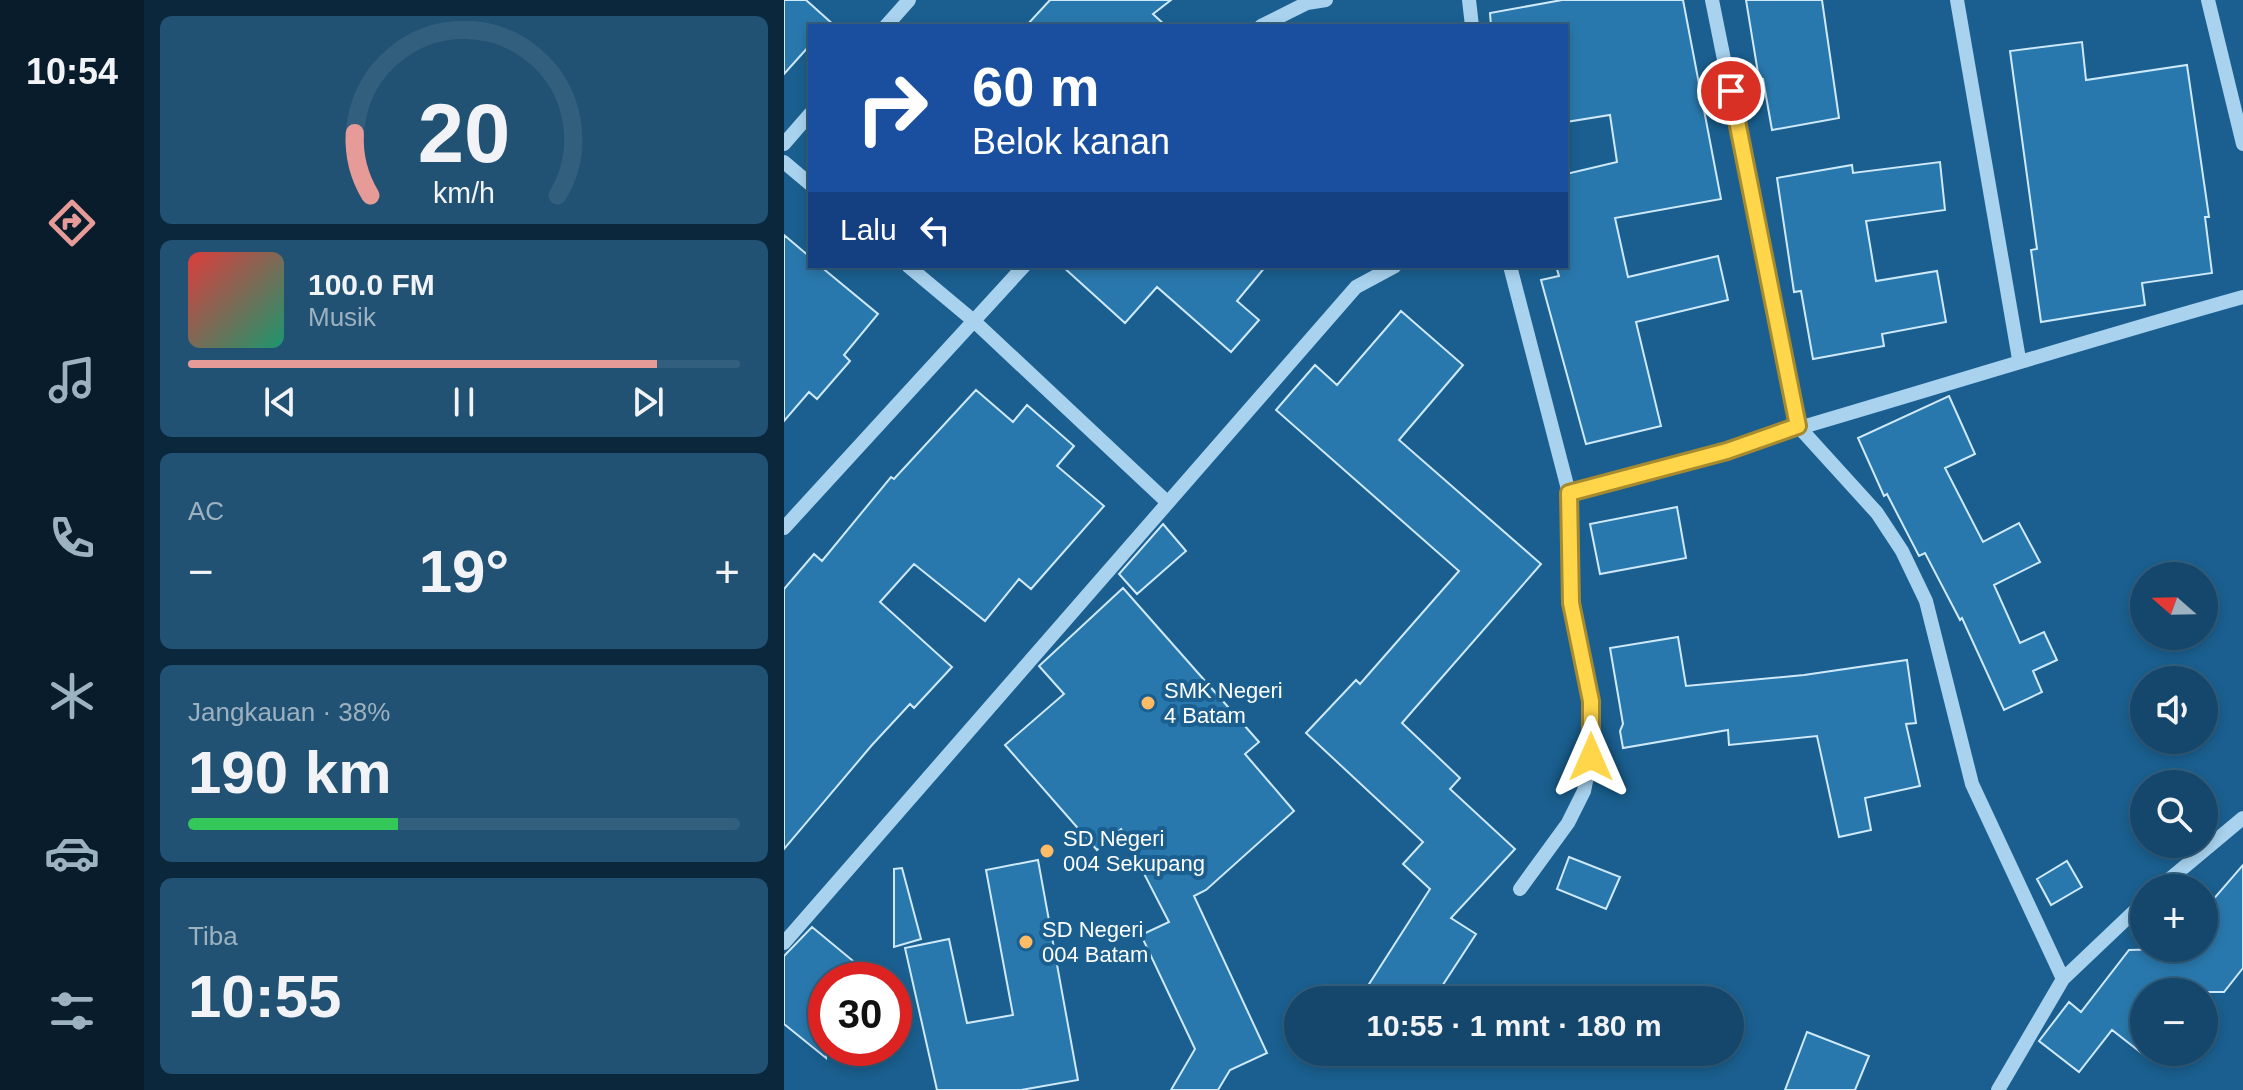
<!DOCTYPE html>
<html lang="id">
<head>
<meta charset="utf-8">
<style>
	body { margin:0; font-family:Arial,sans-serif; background:#215173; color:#f1f3f6; height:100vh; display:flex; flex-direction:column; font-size:30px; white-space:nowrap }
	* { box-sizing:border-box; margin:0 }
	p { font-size:26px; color:#9db2c1 }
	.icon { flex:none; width:44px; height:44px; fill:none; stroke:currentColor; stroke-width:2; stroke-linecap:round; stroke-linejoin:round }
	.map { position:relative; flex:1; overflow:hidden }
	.details { display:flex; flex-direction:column; gap:16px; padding:16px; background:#0b273b; width:640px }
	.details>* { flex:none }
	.banner { position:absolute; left:24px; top:24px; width:760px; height:244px; border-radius:0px; box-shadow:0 4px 12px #0003,0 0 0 2px #335f7e; background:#1a4fa0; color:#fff; overflow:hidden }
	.needle { width:52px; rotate:290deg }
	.tools { position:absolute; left:1346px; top:562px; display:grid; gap:16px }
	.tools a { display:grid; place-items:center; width:88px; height:88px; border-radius:50%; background:#14476b; box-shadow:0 4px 12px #0003,0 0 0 2px #335f7e; font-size:40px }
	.speed { position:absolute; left:24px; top:962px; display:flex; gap:16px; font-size:40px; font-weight:700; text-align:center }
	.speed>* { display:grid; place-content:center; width:104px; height:104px; border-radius:50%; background:#14476b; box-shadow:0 4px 12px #0003,0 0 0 2px #335f7e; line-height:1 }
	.speed .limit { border:12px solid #d22; background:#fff; color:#111 }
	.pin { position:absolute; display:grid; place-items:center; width:68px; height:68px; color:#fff; margin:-34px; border:4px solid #fff; border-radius:50%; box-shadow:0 2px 8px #0007 }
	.me { position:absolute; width:88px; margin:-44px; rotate:0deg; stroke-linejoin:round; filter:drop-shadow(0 0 6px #0008) }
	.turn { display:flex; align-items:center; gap:28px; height:168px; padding:0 32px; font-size:36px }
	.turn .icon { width:104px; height:104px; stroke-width:2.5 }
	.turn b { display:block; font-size:56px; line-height:68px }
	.then { display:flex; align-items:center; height:76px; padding:0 32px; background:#0003; gap:16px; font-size:30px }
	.big { font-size:60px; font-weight:600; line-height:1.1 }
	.details .tile { flex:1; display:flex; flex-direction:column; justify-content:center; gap:12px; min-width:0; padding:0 28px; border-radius:12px; background:#215173 }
	.details .dial { align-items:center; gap:0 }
	.dial svg { height:208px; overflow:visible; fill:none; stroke:#335f7e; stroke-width:7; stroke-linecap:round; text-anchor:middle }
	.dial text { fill:#f1f3f6; stroke:none }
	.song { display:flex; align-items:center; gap:24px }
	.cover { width:96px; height:96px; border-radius:12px; background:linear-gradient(135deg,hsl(0 70% 55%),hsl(160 70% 35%)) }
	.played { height:8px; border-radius:4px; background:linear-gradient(90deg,#e69b98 85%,#335f7e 85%) }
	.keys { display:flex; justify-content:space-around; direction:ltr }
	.heat { display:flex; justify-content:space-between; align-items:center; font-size:44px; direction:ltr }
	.charge { height:12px; border-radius:6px; background:linear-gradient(90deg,#34c759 38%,#335f7e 0) }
	.trip { position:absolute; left:500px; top:986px; width:460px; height:80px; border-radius:40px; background:#14476b; box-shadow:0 4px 12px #0003,0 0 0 2px #335f7e; font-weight:600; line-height:80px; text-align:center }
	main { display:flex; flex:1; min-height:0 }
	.menu { display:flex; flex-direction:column; width:144px; justify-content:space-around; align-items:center; background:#081c2b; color:#9db2c1 }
	.menu .icon { width:56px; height:56px }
	.menu .current { color:#e69b98 }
	.menu b { font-size:36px; color:#f1f3f6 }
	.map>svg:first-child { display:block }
	.building { fill:#2978ad; stroke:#cee9fa; stroke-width:2 }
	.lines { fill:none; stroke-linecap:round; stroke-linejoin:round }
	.minor { stroke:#a8d2ee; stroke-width:14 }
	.route-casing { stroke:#a68a30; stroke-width:20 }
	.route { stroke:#ffd54a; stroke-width:14 }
	.poi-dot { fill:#ffbb65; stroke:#1a5f8f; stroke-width:3 }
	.labels { text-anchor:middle; stroke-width:8; stroke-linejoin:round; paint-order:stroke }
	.poi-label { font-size:22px; fill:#fff; stroke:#1a5f8f; text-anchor:start }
</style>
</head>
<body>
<main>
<nav class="menu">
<b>10:54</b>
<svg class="icon current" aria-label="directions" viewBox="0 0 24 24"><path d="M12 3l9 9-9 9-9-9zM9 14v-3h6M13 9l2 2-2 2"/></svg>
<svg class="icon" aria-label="music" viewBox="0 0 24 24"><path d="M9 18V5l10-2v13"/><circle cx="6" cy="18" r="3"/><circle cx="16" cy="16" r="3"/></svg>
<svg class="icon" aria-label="phone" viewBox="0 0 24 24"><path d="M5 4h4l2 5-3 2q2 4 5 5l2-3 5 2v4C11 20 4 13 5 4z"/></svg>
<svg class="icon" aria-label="climate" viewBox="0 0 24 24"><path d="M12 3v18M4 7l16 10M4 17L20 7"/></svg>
<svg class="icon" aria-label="car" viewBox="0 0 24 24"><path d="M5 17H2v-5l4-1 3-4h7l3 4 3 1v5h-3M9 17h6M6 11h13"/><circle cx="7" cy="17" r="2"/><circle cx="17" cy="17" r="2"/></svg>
<svg class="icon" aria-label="filters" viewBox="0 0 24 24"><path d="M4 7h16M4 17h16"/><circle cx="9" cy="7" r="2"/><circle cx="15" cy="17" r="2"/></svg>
</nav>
<section class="details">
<div class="tile dial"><svg viewBox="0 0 100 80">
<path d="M14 69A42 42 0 1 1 86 69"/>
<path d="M14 69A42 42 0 0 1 8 45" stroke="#e69b98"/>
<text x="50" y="56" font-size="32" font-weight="700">20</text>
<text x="50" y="72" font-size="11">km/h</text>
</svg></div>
<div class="tile">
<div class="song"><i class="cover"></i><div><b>100.0 FM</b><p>Musik</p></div></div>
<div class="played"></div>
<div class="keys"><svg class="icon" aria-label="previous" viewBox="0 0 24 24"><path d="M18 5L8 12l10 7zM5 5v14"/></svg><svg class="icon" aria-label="pause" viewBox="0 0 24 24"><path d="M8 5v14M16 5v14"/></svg><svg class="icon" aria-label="next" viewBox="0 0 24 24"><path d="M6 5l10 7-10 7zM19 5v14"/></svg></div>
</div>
<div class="tile"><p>AC</p>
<div class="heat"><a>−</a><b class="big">19°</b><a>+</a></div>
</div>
<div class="tile"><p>Jangkauan · 38%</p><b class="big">190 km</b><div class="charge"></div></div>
<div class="tile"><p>Tiba</p><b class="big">10:55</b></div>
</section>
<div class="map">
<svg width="1459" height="1090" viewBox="0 0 1459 1090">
	<rect width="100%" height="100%" fill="#1a5f8f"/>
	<!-- building -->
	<path class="building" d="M 0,0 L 22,0 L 51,26 L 26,26 L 26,45 L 0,74 Z
		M 266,0 L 387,0 L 369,14 L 382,26 L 242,26 Z
		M 778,0 L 899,0 L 937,199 L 831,218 L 844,277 L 934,256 L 944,300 L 852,322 L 877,426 L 802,444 L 757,280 L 775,276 L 772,266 L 782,266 L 782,174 L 833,162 L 826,115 L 782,122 L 782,26 L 707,26 L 706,13 Z
		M 962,0 L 1038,0 L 1055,118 L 988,130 L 979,79 L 975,79 Z
		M 1298,42 L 1302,80 L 1403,65 L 1425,217 L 1421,217 L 1428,273 L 1358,283 L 1361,305 L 1257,322 L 1247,250 L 1253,249 L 1226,51 Z
		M 1156,162 L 1161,210 L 1082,221 L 1092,281 L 1153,271 L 1162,322 L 1098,334 L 1100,346 L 1029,359 L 1017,291 L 1010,292 L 993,178 L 1068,165 L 1069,173 Z
		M 0,235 L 26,257 L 26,266 L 36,266 L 94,314 L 60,355 L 66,361 L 33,399 L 25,392 L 0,421 Z
		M 278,266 L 482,266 L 453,301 L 475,320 L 447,352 L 373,287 L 341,323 Z
		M 617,311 L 679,365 L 615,440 L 757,564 L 618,723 L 676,778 L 666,789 L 731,849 L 667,918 L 692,934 L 649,1000 L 593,1000 L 580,992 L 646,889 L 619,864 L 639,842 L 522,733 L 572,680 L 576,684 L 675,571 L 492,410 L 531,365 L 553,385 Z
		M 192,390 L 229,422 L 243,405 L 290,446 L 273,466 L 320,506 L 247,589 L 235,579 L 201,621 L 130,564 L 96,602 L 168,667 L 130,708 L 126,704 L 88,745 L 0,849 L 0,589 L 30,554 L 38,561 L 107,477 L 110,479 Z
		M 1165,396 L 1191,454 L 1161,468 L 1199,542 L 1235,523 L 1256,562 L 1210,585 L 1236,643 L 1260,632 L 1273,660 L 1249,671 L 1258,692 L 1220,710 L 1178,618 L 1176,620 L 1141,553 L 1135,556 L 1103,494 L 1100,496 L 1074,438 Z
		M 893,507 L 902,558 L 816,574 L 806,524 Z
		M 379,524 L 402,551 L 353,594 L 335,574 Z
		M 339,588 L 475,742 L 461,754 L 510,811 L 422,890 L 410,896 L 483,1053 L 446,1070 L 434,1090 L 387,1090 L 411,1049 L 357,935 L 385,922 L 337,829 L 313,850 L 221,745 L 280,694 L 255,666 Z
		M 894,637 L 902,686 L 1020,675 L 1123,660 L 1132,723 L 1122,724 L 1136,786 L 1081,798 L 1087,830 L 1055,837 L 1033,736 L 945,745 L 944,730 L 839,748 L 836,731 L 839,724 L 826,648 Z
		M 785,857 L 836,877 L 822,909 L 773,889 Z
		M 254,860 L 294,1080 L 237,1090 L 153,1090 L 121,948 L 165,939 L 183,1023 L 229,1015 L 202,870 Z
		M 1283,861 L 1298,887 L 1267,905 L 1253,879 Z
		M 1459,865 L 1459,968 L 1440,992 L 1360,992 L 1360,1055 L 1328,1030 L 1295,1072 L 1255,1041 L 1285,1002 L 1297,1012 L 1345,950 L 1420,948 L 1420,910 Z
		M 118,868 L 137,939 L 110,947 L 110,869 Z
		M 28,927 L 74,965 L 61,980 L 42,980 L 42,1058 L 0,1024 L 0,956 Z
		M 1023,1032 L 1085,1056 L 1071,1090 L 1001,1090 Z"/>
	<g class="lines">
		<!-- minor -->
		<path class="minor" d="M 685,0 L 688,26
			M 928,0 L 1014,426 L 1093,513 L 1118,551 L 1142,601 L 1188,784 L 1279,979
			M 1173,0 L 1235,359
			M 1424,0 L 1459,144
			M 102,26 L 125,0
			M 477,26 L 523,3 L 542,0
			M 0,144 L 26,114
			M 0,162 L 26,184
			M 124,266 L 191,322 L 382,501
			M 726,266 L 785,493 L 787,603 L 807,701 L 807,757 L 800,791 L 784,823 L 736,889
			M 785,493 C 1011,433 1234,360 1459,297
			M 0,528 L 240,266
			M 1375,888 L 1459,818
			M 0,943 L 572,287 L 611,266
			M 1214,1090 L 1279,979 L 1360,902"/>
	</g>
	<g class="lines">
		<!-- route casing -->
		<g class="route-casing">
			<path id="route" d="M 807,757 L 807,701 L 787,603 L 785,493 L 943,451 L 1014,426 L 947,91"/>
		</g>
		<!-- route -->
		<use href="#route" class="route"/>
	</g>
	<!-- markers -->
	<g class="poi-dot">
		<circle cx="364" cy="703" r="8"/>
		<circle cx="263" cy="851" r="8"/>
		<circle cx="242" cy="942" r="8"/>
	</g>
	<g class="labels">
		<!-- poi labels -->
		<g class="poi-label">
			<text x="380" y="698">SMK Negeri<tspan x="380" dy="25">4 Batam</tspan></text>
			<text x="279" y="846">SD Negeri<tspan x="279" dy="25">004 Sekupang</tspan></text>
			<text x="258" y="937">SD Negeri<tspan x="258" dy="25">004 Batam</tspan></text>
		</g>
	</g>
</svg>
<div class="tools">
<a><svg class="needle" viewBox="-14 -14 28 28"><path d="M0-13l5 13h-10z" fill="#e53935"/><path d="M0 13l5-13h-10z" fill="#9db2c1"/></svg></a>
<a><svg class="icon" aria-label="sound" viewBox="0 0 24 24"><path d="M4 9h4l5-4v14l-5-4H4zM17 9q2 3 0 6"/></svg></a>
<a><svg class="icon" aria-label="search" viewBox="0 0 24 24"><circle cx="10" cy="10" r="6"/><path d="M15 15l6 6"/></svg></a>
<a>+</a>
<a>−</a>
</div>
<div class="speed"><div class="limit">30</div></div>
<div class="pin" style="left:947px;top:91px;background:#d93025"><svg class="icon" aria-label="arrive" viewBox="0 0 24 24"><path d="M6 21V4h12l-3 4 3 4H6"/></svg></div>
<svg class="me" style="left:807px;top:757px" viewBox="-20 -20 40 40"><path d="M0-17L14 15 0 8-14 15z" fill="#ffd54a" stroke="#fff" stroke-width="4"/></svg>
<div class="trip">10:55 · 1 mnt · 180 m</div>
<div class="banner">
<div class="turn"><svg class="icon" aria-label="right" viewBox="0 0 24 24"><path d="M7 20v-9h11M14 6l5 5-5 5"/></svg><div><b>60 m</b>Belok kanan</div></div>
<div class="then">Lalu<svg class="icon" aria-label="left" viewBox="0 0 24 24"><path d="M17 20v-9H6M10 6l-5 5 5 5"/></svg></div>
</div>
</div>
</main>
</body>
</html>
